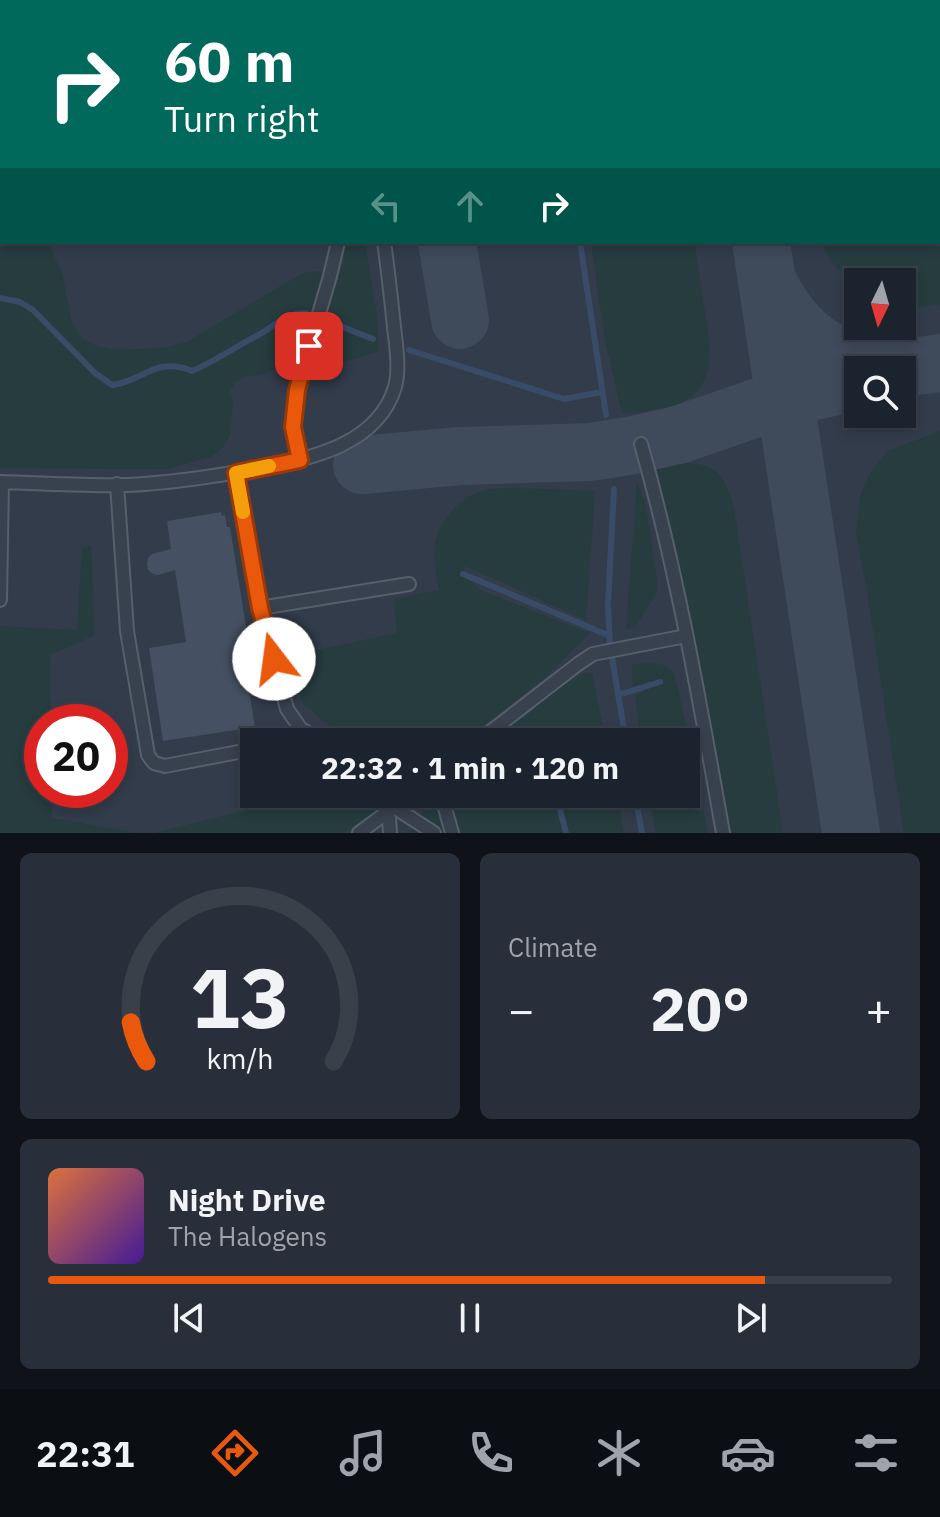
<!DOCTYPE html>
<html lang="en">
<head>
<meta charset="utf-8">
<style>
	body { margin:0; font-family:"IBM Plex Sans",sans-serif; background:#282f3a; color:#f1f3f6; height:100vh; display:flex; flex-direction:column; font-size:30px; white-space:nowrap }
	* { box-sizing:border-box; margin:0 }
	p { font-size:26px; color:#a0a4aa }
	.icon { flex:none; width:44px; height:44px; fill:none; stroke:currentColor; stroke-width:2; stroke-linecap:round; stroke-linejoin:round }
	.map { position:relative; height:833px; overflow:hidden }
	.drawer { display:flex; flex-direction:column; gap:20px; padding:20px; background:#0f1319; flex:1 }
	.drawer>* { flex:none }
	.guide { position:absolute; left:0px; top:0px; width:940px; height:244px; box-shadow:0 4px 12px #0003,0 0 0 2px #39404a; background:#00695c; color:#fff; overflow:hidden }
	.needle { width:52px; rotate:185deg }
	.tools { position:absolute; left:844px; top:268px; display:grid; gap:16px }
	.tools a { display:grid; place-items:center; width:72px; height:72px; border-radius:0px; background:#1b232e; box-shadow:0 4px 12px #0003,0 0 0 2px #39404a; font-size:40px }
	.speed { position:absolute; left:24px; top:704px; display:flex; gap:16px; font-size:40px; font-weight:700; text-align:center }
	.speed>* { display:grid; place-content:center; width:104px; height:104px; border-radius:50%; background:#1b232e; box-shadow:0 4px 12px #0003,0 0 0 2px #39404a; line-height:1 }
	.speed .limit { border:12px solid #d22; background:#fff; color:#111 }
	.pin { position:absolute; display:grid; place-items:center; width:68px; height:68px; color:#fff; margin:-34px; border-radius:16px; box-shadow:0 4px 12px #0006 }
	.me { position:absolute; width:88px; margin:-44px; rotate:345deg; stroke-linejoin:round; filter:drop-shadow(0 0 6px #0008) }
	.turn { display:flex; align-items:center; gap:28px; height:168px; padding:0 32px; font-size:36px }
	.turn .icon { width:104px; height:104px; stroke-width:2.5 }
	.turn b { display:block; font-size:56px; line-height:68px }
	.lanes { display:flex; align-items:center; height:76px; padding:0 32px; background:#0003; justify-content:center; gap:40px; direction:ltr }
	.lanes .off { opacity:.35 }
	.big { font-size:60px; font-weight:700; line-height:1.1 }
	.drawer .tile { flex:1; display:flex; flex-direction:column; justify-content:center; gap:12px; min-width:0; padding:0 28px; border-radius:12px; background:#282f3a }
	.drawer .dial { align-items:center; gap:0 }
	.dial svg { height:208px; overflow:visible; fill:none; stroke:#39404a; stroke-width:7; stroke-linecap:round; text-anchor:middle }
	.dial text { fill:#f1f3f6; stroke:none }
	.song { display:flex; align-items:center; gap:24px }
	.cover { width:96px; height:96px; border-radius:12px; background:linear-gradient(135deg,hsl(20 70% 55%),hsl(260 70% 35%)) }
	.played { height:8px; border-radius:4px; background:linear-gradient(90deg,#ea580c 85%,#39404a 85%) }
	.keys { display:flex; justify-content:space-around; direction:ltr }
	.heat { display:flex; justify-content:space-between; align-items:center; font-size:44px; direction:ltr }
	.drawer .tiles { flex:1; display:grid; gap:20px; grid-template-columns:1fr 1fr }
	.tile:last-child { grid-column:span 2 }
	.trip { position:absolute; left:240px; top:728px; width:460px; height:80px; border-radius:0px; background:#1b232e; box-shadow:0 4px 12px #0003,0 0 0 2px #39404a; font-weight:700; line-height:80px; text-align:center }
	.tab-bar { display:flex; height:128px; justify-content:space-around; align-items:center; background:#0b0e12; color:#a0a4aa }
	.tab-bar .icon { width:56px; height:56px }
	.tab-bar .active { color:#ea580c }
	.tab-bar b { font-size:36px; color:#f1f3f6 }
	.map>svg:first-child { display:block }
	.airport { fill:#323c4b; fill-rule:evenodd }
	.green { fill:#263c3f }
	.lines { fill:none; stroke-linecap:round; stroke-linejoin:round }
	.stream { stroke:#394c67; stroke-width:6 }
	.taxiway { stroke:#3f4a5a; stroke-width:58 }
	.building { fill:#455162 }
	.service-casing { stroke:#565f6c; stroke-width:16 }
	.service { stroke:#38414e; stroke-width:12 }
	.route-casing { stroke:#983908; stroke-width:20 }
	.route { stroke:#ea580c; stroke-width:14 }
	.slow { stroke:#f59e0b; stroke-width:14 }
</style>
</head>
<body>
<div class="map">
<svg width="940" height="833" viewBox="0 0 940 833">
	<rect width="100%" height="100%" fill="#242f3e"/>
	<!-- airport -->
	<path class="airport" d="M 0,0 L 940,0 L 940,833 L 0,833 ZM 2,2 L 938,2 L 938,242 L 2,242 ZM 858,282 L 902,282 L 902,326 L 858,326 ZM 858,370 L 902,370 L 902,414 L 858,414 ZM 42,722 L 110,722 L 110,790 L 42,790 ZM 254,742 L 686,742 L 686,794 L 254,794 Z"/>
	<!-- green -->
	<path class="green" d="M 779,0 L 940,0 L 940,305 L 917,307 L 902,304 L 902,282 L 858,282 L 858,287 C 841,275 829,261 821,242 L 938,242 L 938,2 L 780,2 Z
		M 0,174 L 2,175 L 2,242 L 48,242 L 62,274 L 72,322 L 82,338 L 98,346 L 114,350 L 163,348 L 187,342 L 301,274 L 313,271 L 323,272 C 312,304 306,353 273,370 C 255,380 242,369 230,391 L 233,403 L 230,435 L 223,448 L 210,457 L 167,469 L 0,468 Z
		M 346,242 L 365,242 L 376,310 L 379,347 L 378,352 L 337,364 C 327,355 323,346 321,332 L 344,260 Z
		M 591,242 L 694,242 L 710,344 C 711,407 673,408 622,414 L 604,335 Z
		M 940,431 L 940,833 L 904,833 L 866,585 L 856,532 L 860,496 L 872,470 L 888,451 Z
		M 684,463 C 719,464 725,477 734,508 L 783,833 L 731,833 L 681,575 L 655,470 Z
		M 637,483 L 645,501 L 657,579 L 657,592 L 635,628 L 626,629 Z
		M 505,488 L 595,491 L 586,620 L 465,566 L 463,574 L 480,590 L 590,633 L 548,675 L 463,742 L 356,742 L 322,720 L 301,701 L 294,655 L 397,633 L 394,599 L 439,590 C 437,577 433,564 434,551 C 436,523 458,498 485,490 C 491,489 499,489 505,488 Z
		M 91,546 L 95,635 L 50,655 L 51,722 L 42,722 L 42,790 L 51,790 L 52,818 L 137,833 L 0,833 L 0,626 L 77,630 L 82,547 Z
		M 647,663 L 663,665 L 673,672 L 678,689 L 708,833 L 656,833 L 649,794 L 686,794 L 686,742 L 641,742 L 635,696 L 658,683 L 633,686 L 632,665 Z
		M 585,673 L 592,674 L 606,742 L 488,742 L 547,695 Z
		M 311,794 L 382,794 L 383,803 L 381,810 L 343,833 L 154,833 Z
		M 433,794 L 617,794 L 624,833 L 410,833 Z"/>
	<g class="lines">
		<!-- stream -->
		<path class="stream" d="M 547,0 L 548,2
			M 899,0 L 900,2
			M 580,242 L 606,415
			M 0,298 L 20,302 L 33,310 L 95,373 L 112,385 C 144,381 155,356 192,371 C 215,361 237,346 260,334 C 276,325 286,313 306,313
			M 330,322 L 373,339
			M 409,350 L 564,399 L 602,392
			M 614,489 L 608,605 L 610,645 L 626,742
			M 463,574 L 610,636
			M 618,695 L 660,682
			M 556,794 L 566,833
			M 635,794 L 642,833"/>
		<!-- taxiway -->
		<path class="taxiway" d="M 721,0 L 722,2
			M 406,2 L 406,0
			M 447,242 L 460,320
			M 761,242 L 851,833
			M 769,284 C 805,357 863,376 940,363
			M 362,465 L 460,456 L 590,452 L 629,446 L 678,435 L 785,398 L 858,381"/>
	</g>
	<!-- building -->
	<path class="building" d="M 221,512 L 222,516 L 225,515 L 227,527 L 230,527 L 252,664 L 245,665 L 255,727 L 163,741 L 149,648 L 186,642 L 175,570 L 158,575 L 153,574 L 148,570 L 147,564 L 148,558 L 152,554 L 171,549 L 167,521 Z"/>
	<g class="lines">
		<!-- service casing -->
		<g class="service-casing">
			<path id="service" d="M 262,0 L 262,2
				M 349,0 L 349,2
				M 641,444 C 677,571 700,703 723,833
				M 300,460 L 293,427 L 297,390 L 330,276 L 338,242
				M 236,473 L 260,608 L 287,709 L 301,729 L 323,742
				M 0,482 C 42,483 86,486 128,485 C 173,483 217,476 261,468 C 311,459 378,444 395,387 C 400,368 396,346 394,327 C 391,298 388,270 384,242
				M 117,484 L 127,631 L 148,755 L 154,763 L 165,766 L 254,749
				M 0,600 L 2,482
				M 260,608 L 409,584
				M 284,742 L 301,729
				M 477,742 L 578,664 L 593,654 L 686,636
				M 441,794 L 452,833
				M 394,807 L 434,833
				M 386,813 L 389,818 L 390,833
				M 359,833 L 394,807 L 408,794"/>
		</g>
		<!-- service -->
		<use href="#service" class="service"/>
	</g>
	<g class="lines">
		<!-- route casing -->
		<g class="route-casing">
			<path id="route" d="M 274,659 L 260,608 L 236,473 L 300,460 L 293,427 L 297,390 L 309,346"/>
		</g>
		<!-- route -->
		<use href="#route" class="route"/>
		<!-- slow -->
		<path class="slow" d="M 243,512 L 236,473 L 269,466"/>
	</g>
</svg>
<div class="tools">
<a><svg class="needle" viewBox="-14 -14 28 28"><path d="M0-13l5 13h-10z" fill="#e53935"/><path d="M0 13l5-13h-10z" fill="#a0a4aa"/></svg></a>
<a><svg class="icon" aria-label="search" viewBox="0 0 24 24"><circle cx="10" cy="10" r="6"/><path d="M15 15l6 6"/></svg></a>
</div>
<div class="speed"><div class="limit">20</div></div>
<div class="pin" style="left:309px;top:346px;background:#d93025"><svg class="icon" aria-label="arrive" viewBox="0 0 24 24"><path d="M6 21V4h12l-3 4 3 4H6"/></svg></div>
<svg class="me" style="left:274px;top:659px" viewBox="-20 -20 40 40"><circle r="19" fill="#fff"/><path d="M0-13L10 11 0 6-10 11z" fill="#ea580c"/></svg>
<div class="trip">22:32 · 1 min · 120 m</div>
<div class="guide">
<div class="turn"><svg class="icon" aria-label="right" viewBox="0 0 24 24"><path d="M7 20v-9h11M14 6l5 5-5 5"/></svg><div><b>60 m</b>Turn right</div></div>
<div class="lanes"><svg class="icon off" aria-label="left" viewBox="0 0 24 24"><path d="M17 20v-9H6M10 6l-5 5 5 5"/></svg><svg class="icon off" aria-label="ahead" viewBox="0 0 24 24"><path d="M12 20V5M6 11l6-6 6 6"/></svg><svg class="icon" aria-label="right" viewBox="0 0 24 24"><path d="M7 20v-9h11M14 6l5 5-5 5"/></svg></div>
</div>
</div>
<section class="drawer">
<div class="tiles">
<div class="tile dial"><svg viewBox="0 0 100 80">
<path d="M14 69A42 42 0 1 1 86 69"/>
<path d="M14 69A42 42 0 0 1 8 54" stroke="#ea580c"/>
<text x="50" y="56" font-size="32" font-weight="700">13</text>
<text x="50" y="72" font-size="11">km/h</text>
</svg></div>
<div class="tile"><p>Climate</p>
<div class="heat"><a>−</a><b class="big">20°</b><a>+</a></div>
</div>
<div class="tile">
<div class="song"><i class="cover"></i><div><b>Night Drive</b><p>The Halogens</p></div></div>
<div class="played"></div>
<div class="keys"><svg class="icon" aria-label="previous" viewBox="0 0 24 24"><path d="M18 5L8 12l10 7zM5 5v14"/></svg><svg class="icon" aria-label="pause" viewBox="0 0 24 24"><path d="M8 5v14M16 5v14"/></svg><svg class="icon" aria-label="next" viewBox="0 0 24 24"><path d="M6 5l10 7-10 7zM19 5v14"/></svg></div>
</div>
</div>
</section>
<nav class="tab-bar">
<b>22:31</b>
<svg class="icon active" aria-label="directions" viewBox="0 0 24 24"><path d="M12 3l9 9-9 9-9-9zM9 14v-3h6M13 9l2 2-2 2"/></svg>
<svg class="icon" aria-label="music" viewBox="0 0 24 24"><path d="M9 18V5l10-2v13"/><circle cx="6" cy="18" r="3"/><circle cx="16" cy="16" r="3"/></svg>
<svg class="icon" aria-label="phone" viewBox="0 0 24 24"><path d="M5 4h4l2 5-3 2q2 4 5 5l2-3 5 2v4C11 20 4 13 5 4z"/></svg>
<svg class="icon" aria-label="climate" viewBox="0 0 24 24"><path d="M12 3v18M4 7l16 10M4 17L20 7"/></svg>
<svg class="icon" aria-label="car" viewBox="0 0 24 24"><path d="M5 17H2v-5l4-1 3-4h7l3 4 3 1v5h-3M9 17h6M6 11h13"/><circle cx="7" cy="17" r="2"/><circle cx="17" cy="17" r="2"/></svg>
<svg class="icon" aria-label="filters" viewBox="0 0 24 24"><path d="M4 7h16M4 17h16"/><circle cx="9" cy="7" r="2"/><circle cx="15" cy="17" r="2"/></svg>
</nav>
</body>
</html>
